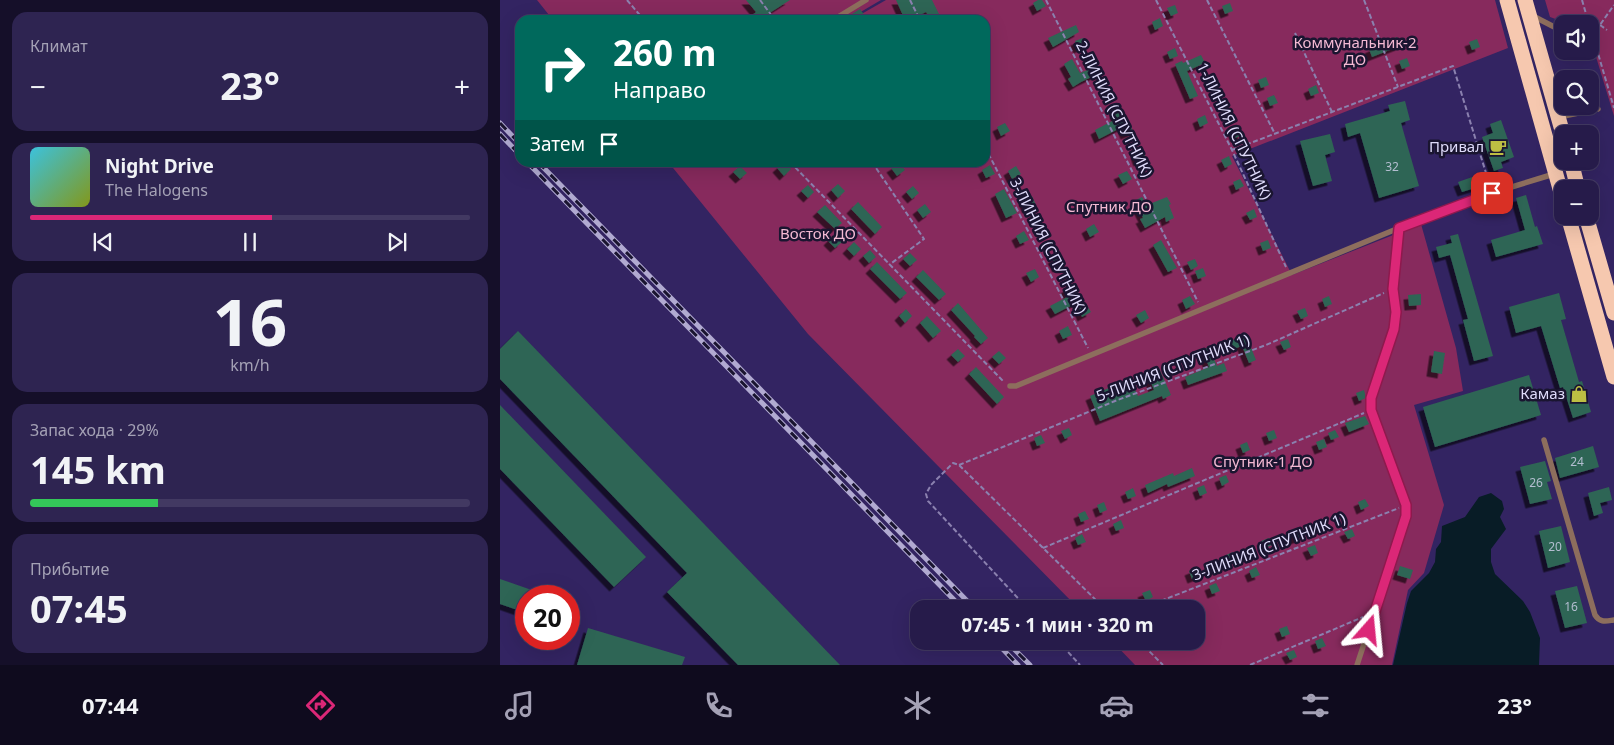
<!DOCTYPE html>
<html lang="ru">
<head>
<meta charset="utf-8">
<style>
	body { margin:0; font-family:"Noto Sans",sans-serif; background:#2e2451; color:#f1f3f6; height:100vh; display:flex; flex-direction:column; font-size:19px; white-space:nowrap }
	* { box-sizing:border-box; margin:0 }
	p { font-size:16px; color:#a4a1b5 }
	.icon { flex:none; width:28px; height:28px; fill:none; stroke:currentColor; stroke-width:2; stroke-linecap:round; stroke-linejoin:round }
	.map { position:relative; flex:1; overflow:hidden }
	.side { display:flex; flex-direction:column; gap:12px; padding:12px; background:#150f29; width:500px }
	.side>* { flex:none }
	.top-card { position:absolute; left:15px; top:15px; width:475px; height:152px; border-radius:15px; box-shadow:0 5px 20px #0002,0 0 0 1px #423962; background:#00695c; color:#fff; overflow:hidden }
	.buttons { position:absolute; left:1054px; top:15px; display:grid; gap:10px }
	.buttons a { display:grid; place-items:center; width:45px; height:45px; border-radius:10px; background:#261b4a; box-shadow:0 5px 20px #0002,0 0 0 1px #423962; font-size:25px }
	.speed { position:absolute; left:15px; top:585px; display:flex; gap:10px; font-size:25px; font-weight:700; text-align:center }
	.speed>* { display:grid; place-content:center; width:65px; height:65px; border-radius:50%; background:#261b4a; box-shadow:0 5px 20px #0002,0 0 0 1px #423962; line-height:1 }
	.speed .limit { border:8px solid #d22; background:#fff; color:#111 }
	.pin { position:absolute; display:grid; place-items:center; width:42px; height:42px; color:#fff; margin:-21px; border-radius:10px; box-shadow:0 2px 8px #0006 }
	.me { position:absolute; width:55px; margin:-28px; rotate:18deg; stroke-linejoin:round; filter:drop-shadow(0 0 4px #0008) }
	.turn { display:flex; align-items:center; gap:18px; height:105px; padding:0 15px; font-size:22px }
	.turn .icon { width:65px; height:65px; stroke-width:2.5 }
	.turn b { display:block; font-size:35px; line-height:42px }
	.then { display:flex; align-items:center; height:48px; padding:0 15px; background:#0003; gap:10px; font-size:19px }
	.big { font-size:38px; font-weight:700; line-height:1.1 }
	.side .tile { flex:1; display:flex; flex-direction:column; justify-content:center; gap:8px; min-width:0; padding:0 18px; border-radius:15px; background:#2e2451 }
	.side .dial { align-items:center; gap:0 }
	.dial b { font-size:65px; line-height:1 }
	.song { display:flex; align-items:center; gap:15px }
	.cover { width:60px; height:60px; border-radius:8px; background:linear-gradient(135deg,hsl(190 70% 55%),hsl(70 70% 35%)) }
	.played { height:5px; border-radius:2px; background:linear-gradient(90deg,#db2777 55%,#423962 55%) }
	.keys { display:flex; justify-content:space-around; direction:ltr }
	.heat { display:flex; justify-content:space-between; align-items:center; font-size:28px; direction:ltr }
	.charge { height:8px; border-radius:4px; background:linear-gradient(90deg,#34c759 29%,#423962 0) }
	.trip { position:absolute; left:410px; top:600px; width:295px; height:50px; border-radius:15px; background:#261b4a; box-shadow:0 5px 20px #0002,0 0 0 1px #423962; font-weight:700; line-height:50px; text-align:center }
	.tab-bar { display:flex; height:80px; justify-content:space-around; align-items:center; background:#0f0b1e; color:#a4a1b5 }
	.tab-bar .icon { width:35px; height:35px }
	.tab-bar .on { color:#db2777 }
	.tab-bar b { font-size:22px; color:#f1f3f6 }
	main { display:flex; flex:1; min-height:0 }
	.map>svg:first-child { display:block }
	.green { fill:#872a5d }
	.water { fill:#081c26 }
	.building { fill:#2f6554; filter:url(#shadow) }
	.lines { fill:none; stroke-linecap:round; stroke-linejoin:round }
	.path { stroke:#8b81af; stroke-width:2; stroke-dasharray:5 2.5; stroke-linecap:butt }
	.lane { stroke:#8d6e5d; stroke-width:5.5 }
	.highway { stroke:#f6c8af; stroke-width:15 }
	.rail-casing { stroke:#b1aad1; stroke-width:5 }
	.rail { stroke:#1a1530; stroke-width:3; stroke-dasharray:9; stroke-linecap:butt }
	.route-casing { stroke:#8e194d; stroke-width:12 }
	.route { stroke:#db2777; stroke-width:9 }
	.labels { text-anchor:middle; stroke-width:5; stroke-linejoin:round; paint-order:stroke }
	.number-label { font-size:12px; fill:#b3bed0 }
	.park-label { font-size:15px; fill:#f4b9d3; stroke:#1a1530 }
	.street-label { font-size:15px; fill:#dfdbfa; stroke:#1a1530 }
	.poi-label { font-size:15px; fill:#dfdbfa; stroke:#1a1530; text-anchor:end }
</style>
</head>
<body>
<main>
<section class="side">
<div class="tile"><p>Климат</p>
<div class="heat"><a>−</a><b class="big">23°</b><a>+</a></div>
</div>
<div class="tile">
<div class="song"><i class="cover"></i><div><b>Night Drive</b><p>The Halogens</p></div></div>
<div class="played"></div>
<div class="keys"><svg class="icon" aria-label="previous" viewBox="0 0 24 24"><path d="M18 5L8 12l10 7zM5 5v14"/></svg><svg class="icon" aria-label="pause" viewBox="0 0 24 24"><path d="M8 5v14M16 5v14"/></svg><svg class="icon" aria-label="next" viewBox="0 0 24 24"><path d="M6 5l10 7-10 7zM19 5v14"/></svg></div>
</div>
<div class="tile dial"><b>16</b><p>km/h</p></div>
<div class="tile"><p>Запас хода · 29%</p><b class="big">145 km</b><div class="charge"></div></div>
<div class="tile"><p>Прибытие</p><b class="big">07:45</b></div>
</section>
<div class="map">
<svg width="1114" height="665" viewBox="0 0 1114 665">
	<defs>
		<filter id="shadow"><feDropShadow dx="-4.5" dy="4.5" stdDeviation="0" flood-color="#0009"/></filter>
	</defs>
	<rect width="100%" height="100%" fill="#332462"/>
	<!-- green -->
	<path class="green" d="M 37,0 L 381,0 L 347,20 L 53,20 Z
		M 386,0 L 995,0 L 1008,48 L 732,156 L 792,275 L 921,224 L 956,348 L 963,391 L 914,405 L 944,505 L 924,573 L 908,590 L 892,665 L 635,665 L 612,641 L 696,641 L 696,609 L 579,609 L 308,334 L 169,163 L 485,162 L 485,20 L 351,20 Z
		M 1045,0 L 1114,0 L 1114,116 L 1090,37 L 1090,24 L 1086,24 L 1085,21 L 1061,21 L 1050,17 Z"/>
	<!-- water -->
	<path class="water" d="M 991,493 L 1002,501 L 1004,509 L 1000,517 L 1006,529 L 991,549 L 991,562 L 995,574 L 1023,601 L 1030,612 L 1040,638 L 1039,665 L 893,665 L 907,603 L 911,591 L 929,573 L 935,562 L 936,549 L 941,542 L 942,526 L 965,517 L 979,497 Z"/>
	<!-- building -->
	<path class="building" d="M 246,0 L 290,0 L 265,16 L 268,20 L 246,20 L 256,12 Z
		M 396,0 L 432,0 L 441,18 L 431,20 L 426,12 L 410,20 L 405,20 Z
		M 538,0 L 542,0 L 546,6 L 537,11 L 533,3 Z
		M 730,3 L 733,11 L 725,14 L 722,6 Z
		M 675,5 L 678,13 L 671,16 L 667,8 Z
		M 360,9 L 365,16 L 359,20 L 356,20 L 352,14 Z
		M 660,18 L 663,26 L 655,30 L 652,22 Z
		M 576,25 L 579,32 L 553,47 L 548,38 Z
		M 897,37 L 900,46 L 872,57 L 869,49 Z
		M 583,38 L 586,46 L 578,49 L 575,41 Z
		M 977,39 L 980,47 L 972,50 L 969,42 Z
		M 675,48 L 678,56 L 670,59 L 667,52 Z
		M 701,55 L 705,63 L 687,71 L 698,96 L 690,99 L 675,64 L 682,61 L 683,63 Z
		M 907,58 L 910,66 L 902,69 L 899,61 Z
		M 572,59 L 580,73 L 597,66 L 600,73 L 581,82 L 573,87 L 568,79 L 571,77 L 564,64 Z
		M 766,77 L 769,85 L 761,88 L 758,80 Z
		M 816,85 L 819,93 L 811,96 L 808,89 Z
		M 774,95 L 778,103 L 770,106 L 767,98 Z
		M 905,101 L 910,120 L 901,123 L 919,186 L 879,198 L 860,133 L 848,137 L 845,124 L 890,111 L 888,105 Z
		M 622,110 L 628,124 L 599,139 L 595,130 L 616,119 L 614,113 Z
		M 705,115 L 708,123 L 700,127 L 697,119 Z
		M 1001,120 L 1014,157 L 1001,162 L 1003,168 L 994,171 L 982,137 L 993,133 L 990,124 Z
		M 505,123 L 510,131 L 501,136 L 497,127 Z
		M 630,124 L 633,132 L 625,135 L 622,127 Z
		M 739,127 L 743,135 L 735,138 L 732,130 Z
		M 830,134 L 835,152 L 825,155 L 832,181 L 813,186 L 800,141 Z
		M 643,150 L 646,158 L 638,162 L 635,154 Z
		M 729,156 L 732,164 L 725,168 L 721,160 Z
		M 284,162 L 291,169 L 284,176 L 277,168 Z
		M 399,163 L 405,170 L 397,176 L 391,168 Z
		M 490,165 L 495,174 L 486,178 L 482,170 Z
		M 240,166 L 247,173 L 240,179 L 233,172 Z
		M 516,166 L 521,174 L 512,179 L 508,171 Z
		M 627,171 L 632,179 L 623,184 L 618,175 Z
		M 981,174 L 985,185 L 962,192 L 958,182 Z
		M 740,179 L 744,186 L 736,190 L 733,182 Z
		M 338,184 L 345,191 L 338,198 L 331,190 Z
		M 308,185 L 314,192 L 308,198 L 301,191 Z
		M 413,186 L 419,193 L 412,199 L 406,192 Z
		M 504,189 L 517,213 L 506,218 L 495,194 Z
		M 1026,195 L 1035,227 L 1037,226 L 1043,244 L 996,257 L 991,240 L 1025,230 L 1016,198 Z
		M 532,196 L 536,205 L 527,209 L 523,201 Z
		M 642,197 L 647,205 L 667,197 L 671,204 L 669,205 L 674,218 L 666,222 L 665,217 L 645,228 L 640,219 L 643,218 L 634,201 Z
		M 358,202 L 382,227 L 375,234 L 351,209 Z
		M 425,204 L 431,212 L 423,218 L 417,210 Z
		M 325,205 L 342,223 L 335,229 L 317,212 Z
		M 754,209 L 757,217 L 750,220 L 746,213 Z
		M 594,224 L 599,232 L 590,237 L 586,229 Z
		M 524,231 L 529,240 L 520,244 L 516,236 Z
		M 335,234 L 342,242 L 335,248 L 328,241 Z
		M 958,234 L 993,356 L 974,361 L 963,320 L 968,319 L 950,255 L 939,258 L 936,247 L 952,243 L 950,236 Z
		M 661,240 L 677,268 L 668,272 L 653,245 Z
		M 768,240 L 771,248 L 763,251 L 760,243 Z
		M 354,242 L 361,249 L 354,256 L 347,249 Z
		M 370,250 L 376,257 L 369,263 L 363,256 Z
		M 410,253 L 417,260 L 410,266 L 403,259 Z
		M 561,255 L 565,263 L 557,268 L 552,259 Z
		M 695,259 L 698,266 L 691,270 L 687,262 Z
		M 377,262 L 407,293 L 400,299 L 370,269 Z
		M 703,268 L 706,276 L 698,279 L 695,271 Z
		M 535,269 L 539,277 L 531,282 L 526,273 Z
		M 423,270 L 446,294 L 439,300 L 416,277 Z
		M 574,284 L 582,300 L 555,314 L 550,306 L 569,296 L 565,289 Z
		M 1059,293 L 1066,319 L 1061,320 L 1079,382 L 1082,381 L 1091,412 L 1073,418 L 1063,387 L 1060,388 L 1041,326 L 1016,333 L 1009,307 Z
		M 921,294 L 921,305 L 909,306 L 908,295 Z
		M 690,296 L 695,304 L 686,309 L 682,300 Z
		M 829,296 L 832,304 L 825,307 L 822,299 Z
		M 458,303 L 488,338 L 481,344 L 474,337 L 475,336 L 451,310 Z
		M 586,304 L 591,312 L 582,317 L 578,308 Z
		M 805,308 L 808,316 L 801,319 L 797,311 Z
		M 406,309 L 412,316 L 405,323 L 399,316 Z
		M 645,310 L 649,318 L 641,323 L 636,315 Z
		M 427,316 L 441,331 L 433,338 L 420,323 Z
		M 568,326 L 572,335 L 563,339 L 559,331 Z
		M 18,331 L 340,665 L 238,665 L 167,592 L 187,573 L 0,379 L 0,349 Z
		M 746,335 L 756,360 L 749,363 L 742,346 L 731,350 L 728,342 Z
		M 788,339 L 791,347 L 784,350 L 780,342 Z
		M 709,347 L 717,366 L 724,363 L 727,371 L 688,385 L 685,377 L 709,367 L 702,350 Z
		M 458,349 L 465,356 L 458,362 L 451,355 Z
		M 499,351 L 506,358 L 499,364 L 492,357 Z
		M 934,351 L 945,353 L 942,374 L 931,372 Z
		M 476,367 L 504,397 L 497,404 L 469,374 Z
		M 659,368 L 671,395 L 663,399 L 662,396 L 600,421 L 590,396 L 630,379 L 638,396 L 654,390 L 647,373 Z
		M 1029,375 L 1041,415 L 935,447 L 923,407 Z
		M 864,390 L 866,398 L 859,401 L 856,393 Z
		M 0,405 L 146,557 L 114,587 L 0,469 Z
		M 865,416 L 869,424 L 849,432 L 845,423 Z
		M 569,428 L 572,435 L 565,439 L 561,431 Z
		M 774,430 L 777,438 L 769,441 L 766,433 Z
		M 835,430 L 839,437 L 831,440 L 828,433 Z
		M 541,435 L 545,443 L 537,446 L 534,438 Z
		M 824,439 L 827,447 L 819,450 L 816,442 Z
		M 747,442 L 750,450 L 743,453 L 740,445 Z
		M 1093,446 L 1099,467 L 1060,478 L 1055,458 Z
		M 1045,461 L 1051,481 L 1047,482 L 1052,499 L 1030,504 L 1020,467 Z
		M 692,468 L 695,476 L 668,487 L 667,484 L 648,493 L 645,485 L 673,473 L 674,476 Z
		M 726,475 L 729,482 L 722,486 L 719,478 Z
		M 704,485 L 707,493 L 700,496 L 697,488 Z
		M 1109,487 L 1112,500 L 1100,503 L 1103,513 L 1094,516 L 1088,493 Z
		M 633,488 L 636,496 L 628,499 L 625,492 Z
		M 865,499 L 869,506 L 861,510 L 858,502 Z
		M 604,502 L 607,510 L 600,513 L 597,505 Z
		M 585,511 L 589,519 L 581,522 L 578,514 Z
		M 621,520 L 624,528 L 616,531 L 613,524 Z
		M 1061,526 L 1070,562 L 1048,568 L 1039,531 Z
		M 800,529 L 803,537 L 795,540 L 792,532 Z
		M 852,529 L 855,536 L 848,539 L 844,532 Z
		M 582,534 L 586,542 L 578,545 L 575,538 Z
		M 769,538 L 772,545 L 765,548 L 761,541 Z
		M 815,545 L 818,553 L 811,556 L 807,548 Z
		M 733,552 L 736,560 L 729,563 L 726,555 Z
		M 900,566 L 913,570 L 910,579 L 897,575 Z
		M 756,567 L 760,575 L 752,578 L 749,571 Z
		M 696,568 L 700,576 L 692,579 L 689,571 Z
		M 0,579 L 46,595 L 46,596 L 26,596 L 26,613 L 0,604 Z
		M 716,583 L 720,591 L 712,594 L 709,586 Z
		M 1077,586 L 1087,623 L 1065,628 L 1055,591 Z
		M 650,590 L 653,597 L 646,601 L 642,593 Z
		M 787,626 L 790,634 L 782,637 L 779,629 Z
		M 88,628 L 185,657 L 182,665 L 77,665 Z
		M 822,638 L 826,646 L 818,649 L 815,641 Z
		M 794,650 L 797,657 L 790,660 L 786,653 Z"/>
	<g class="lines">
		<!-- path -->
		<path class="path" d="M 127,0 L 144,20
			M 260,0 L 275,20
			M 410,0 L 420,20
			M 546,0 L 698,302
			M 656,0 L 732,150 L 786,267
			M 707,0 L 775,134
			M 864,0 L 898,87
			M 1082,0 L 1089,24
			M 1100,25 L 1107,30
			M 1090,26 L 1114,108
			M 795,33 L 832,112
			M 1090,34 L 1095,32 L 1114,5
			M 485,147 L 588,348
			M 732,150 L 953,66 L 990,186
			M 290,162 L 503,381
			M 372,162 L 424,239 L 389,265
			M 459,465 L 615,401 L 766,345 L 884,293
			M 543,548 L 864,413
			M 528,609 L 428,501 L 426,494 L 431,485 L 453,463 L 459,465 L 605,609
			M 640,609 L 899,508
			M 558,641 L 580,665
			M 639,641 L 663,665
			M 750,665 L 863,617"/>
		<!-- lane -->
		<path class="lane" d="M 1033,16 L 1062,31
			M 333,20 L 366,0
			M 1059,117 L 1098,109
			M 510,386 L 516,386 L 899,228 L 992,193 L 1054,174
			M 1044,440 L 1095,615 C 1100,623 1106,621 1114,620
			M 857,665 L 906,516 L 906,505 L 871,410 L 871,398 L 894,329 L 896,312 L 893,289 L 899,228"/>
		<!-- highway -->
		<path class="highway" d="M 1007,0 L 1062,196
			M 1025,0 L 1063,134
			M 1071,161 L 1078,189
			M 1068,216 L 1114,377
			M 1086,216 L 1114,313"/>
		<!-- rail casing -->
		<g class="rail-casing">
			<path id="rail" d="M 0,123 L 20,144
				M 0,134 L 20,155
				M 27,162 L 463,609
				M 38,162 L 475,609
				M 495,641 L 518,665
				M 506,641 L 530,665"/>
		</g>
		<!-- rail -->
		<use href="#rail" class="rail"/>
	</g>
	<g class="lines">
		<!-- route casing -->
		<g class="route-casing">
			<path id="route" d="M 869,630 L 906,516 L 906,505 L 871,410 L 871,398 L 894,329 L 896,312 L 893,289 L 899,228 L 992,193"/>
		</g>
		<!-- route -->
		<use href="#route" class="route"/>
	</g>
	<!-- icons -->
	<defs>
		<g id="cafe-bare" transform="scale(1.35)"><path d="M-5.5-4.5H6V0H3Q3 3.5 0 3.5H-2.5Q-5.5 3.5-5.5 0ZM3-3.2v2h1.7v-2ZM-6 4.5H4V6H-6Z" fill="#bdbf43" stroke="#1a1530" stroke-width="2.5" paint-order="stroke"/></g>
		<g id="shop-bare" transform="scale(1.35)"><path d="M-5-2.5h2.3a2.7 3.5 0 0 1 5.4 0H5L5.5 6h-11ZM-1.5-2.5h3a1.5 2.3 0 0 0-3 0Z" fill="#bdbf43" stroke="#1a1530" stroke-width="2.5" paint-order="stroke"/></g>
	</defs>
	<g fill-rule="evenodd">
		<use href="#cafe-bare" x="998" y="147"/>
		<use href="#shop-bare" x="1079" y="394"/>
	</g>
	<g class="labels">
		<!-- number labels -->
		<g class="number-label">
			<text x="892" y="171">32</text>
			<text x="1077" y="466">24</text>
			<text x="1036" y="487">26</text>
			<text x="1055" y="551">20</text>
			<text x="1071" y="611">16</text>
		</g>
		<!-- park labels -->
		<g class="park-label">
			<text x="855" y="48">Коммунальник-2<tspan x="855" dy="17">ДО</tspan></text>
			<text x="609" y="212">Спутник ДО</text>
			<text x="318" y="239">Восток ДО</text>
			<text x="763" y="467">Спутник-1 ДО</text>
		</g>
		<!-- street labels -->
		<g class="street-label">
			<text transform="translate(614 109) rotate(63)" y="5">2-ЛИНИЯ (СПУТНИК)</text>
			<text transform="translate(734 131) rotate(64)" y="5">1-ЛИНИЯ (СПУТНИК)</text>
			<text transform="translate(548 246) rotate(63)" y="5">3-ЛИНИЯ (СПУТНИК)</text>
			<text transform="translate(673 368) rotate(-21)" y="5">5-ЛИНИЯ (СПУТНИК 1)</text>
			<text transform="translate(769 547) rotate(-21)" y="5">3-ЛИНИЯ (СПУТНИК 1)</text>
		</g>
		<!-- poi labels -->
		<g class="poi-label">
			<text x="984" y="152">Привал</text>
			<text x="1065" y="399">Камаз</text>
		</g>
	</g>
</svg>
<div class="buttons">
<a><svg class="icon" aria-label="sound" viewBox="0 0 24 24"><path d="M4 9h4l5-4v14l-5-4H4zM17 9q2 3 0 6"/></svg></a>
<a><svg class="icon" aria-label="search" viewBox="0 0 24 24"><circle cx="10" cy="10" r="6"/><path d="M15 15l6 6"/></svg></a>
<a>+</a>
<a>−</a>
</div>
<div class="speed"><div class="limit">20</div></div>
<div class="pin" style="left:992px;top:193px;background:#d93025"><svg class="icon" aria-label="arrive" viewBox="0 0 24 24"><path d="M6 21V4h12l-3 4 3 4H6"/></svg></div>
<svg class="me" style="left:869px;top:630px" viewBox="-20 -20 40 40"><path d="M0-17L14 15 0 8-14 15z" fill="#db2777" stroke="#fff" stroke-width="4"/></svg>
<div class="trip">07:45 · 1 мин · 320 m</div>
<div class="top-card">
<div class="turn"><svg class="icon" aria-label="right" viewBox="0 0 24 24"><path d="M7 20v-9h11M14 6l5 5-5 5"/></svg><div><b>260 m</b>Направо</div></div>
<div class="then">Затем<svg class="icon" aria-label="arrive" viewBox="0 0 24 24"><path d="M6 21V4h12l-3 4 3 4H6"/></svg></div>
</div>
</div>
</main>
<nav class="tab-bar">
<b>07:44</b>
<svg class="icon on" aria-label="directions" viewBox="0 0 24 24"><path d="M12 3l9 9-9 9-9-9zM9 14v-3h6M13 9l2 2-2 2"/></svg>
<svg class="icon" aria-label="music" viewBox="0 0 24 24"><path d="M9 18V5l10-2v13"/><circle cx="6" cy="18" r="3"/><circle cx="16" cy="16" r="3"/></svg>
<svg class="icon" aria-label="phone" viewBox="0 0 24 24"><path d="M5 4h4l2 5-3 2q2 4 5 5l2-3 5 2v4C11 20 4 13 5 4z"/></svg>
<svg class="icon" aria-label="climate" viewBox="0 0 24 24"><path d="M12 3v18M4 7l16 10M4 17L20 7"/></svg>
<svg class="icon" aria-label="car" viewBox="0 0 24 24"><path d="M5 17H2v-5l4-1 3-4h7l3 4 3 1v5h-3M9 17h6M6 11h13"/><circle cx="7" cy="17" r="2"/><circle cx="17" cy="17" r="2"/></svg>
<svg class="icon" aria-label="filters" viewBox="0 0 24 24"><path d="M4 7h16M4 17h16"/><circle cx="9" cy="7" r="2"/><circle cx="15" cy="17" r="2"/></svg>
<b>23°</b>
</nav>
</body>
</html>
